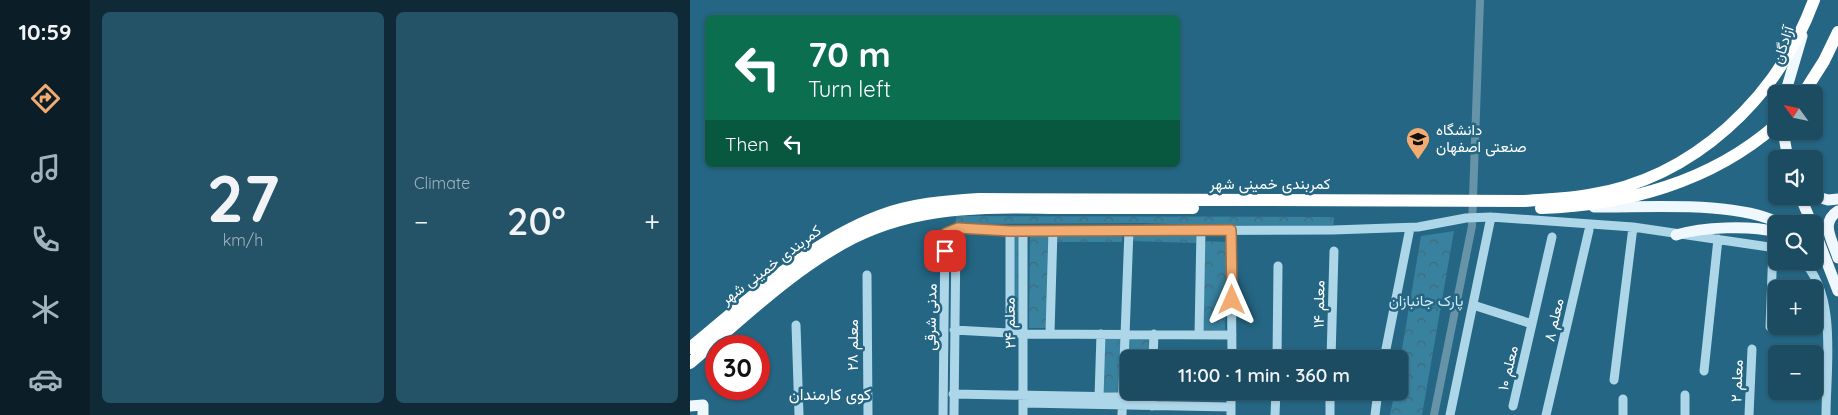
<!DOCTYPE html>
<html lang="en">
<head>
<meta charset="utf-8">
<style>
	body { margin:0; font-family:Quicksand,Vazirmatn,sans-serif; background:#245368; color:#f1f3f6; height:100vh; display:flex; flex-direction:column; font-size:19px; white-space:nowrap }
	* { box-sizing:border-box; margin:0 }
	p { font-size:16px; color:#a0b4be }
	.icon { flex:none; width:28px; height:28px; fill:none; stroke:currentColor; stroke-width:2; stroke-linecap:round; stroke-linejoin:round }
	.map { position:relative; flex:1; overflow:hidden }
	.panel { display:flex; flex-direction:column; gap:12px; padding:12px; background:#0f2a36; width:600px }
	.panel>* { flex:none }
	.top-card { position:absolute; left:15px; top:15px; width:475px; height:152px; border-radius:8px; box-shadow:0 1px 4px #0004,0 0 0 1px #396377; background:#0b6e4f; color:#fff; overflow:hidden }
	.needle { width:32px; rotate:303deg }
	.fabs { position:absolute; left:1078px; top:85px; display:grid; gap:10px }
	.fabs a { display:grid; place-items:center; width:55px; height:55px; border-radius:8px; background:#1b4c62; box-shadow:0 1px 4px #0004,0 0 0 1px #396377; font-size:25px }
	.speed { position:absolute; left:15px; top:335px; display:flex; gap:10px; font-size:25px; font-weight:700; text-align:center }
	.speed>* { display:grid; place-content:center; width:65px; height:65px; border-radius:50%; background:#1b4c62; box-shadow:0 1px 4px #0004,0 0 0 1px #396377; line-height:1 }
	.speed .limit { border:8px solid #d22; background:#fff; color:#111 }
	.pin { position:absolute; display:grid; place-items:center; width:42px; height:42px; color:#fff; margin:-21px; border-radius:10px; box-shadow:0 2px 8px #0006 }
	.me { position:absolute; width:55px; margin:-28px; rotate:0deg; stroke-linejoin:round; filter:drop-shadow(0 0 4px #0008) }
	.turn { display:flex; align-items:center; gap:18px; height:105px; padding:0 20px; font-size:22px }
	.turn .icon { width:65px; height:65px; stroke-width:2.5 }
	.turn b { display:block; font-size:35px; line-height:42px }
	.then { display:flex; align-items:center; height:48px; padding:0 20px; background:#0003; gap:10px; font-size:19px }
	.big { font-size:38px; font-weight:600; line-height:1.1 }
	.panel .tile { flex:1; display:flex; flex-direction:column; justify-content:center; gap:8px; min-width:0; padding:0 18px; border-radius:8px; background:#245368 }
	.panel .dial { align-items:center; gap:0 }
	.dial b { font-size:65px; line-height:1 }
	.heat { display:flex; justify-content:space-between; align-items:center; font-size:28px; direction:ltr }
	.panel .tiles { flex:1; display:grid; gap:12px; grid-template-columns:repeat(2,1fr) }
	.trip { position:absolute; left:430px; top:350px; width:288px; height:50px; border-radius:8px; background:#1b4c62; box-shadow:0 1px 4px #0004,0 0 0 1px #396377; font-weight:600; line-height:50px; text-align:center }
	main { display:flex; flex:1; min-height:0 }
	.tab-bar { display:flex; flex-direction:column; width:90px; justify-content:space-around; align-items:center; background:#0b1e27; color:#a0b4be }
	.tab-bar .icon { width:35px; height:35px }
	.tab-bar .active { color:#f2ac71 }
	.tab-bar b { font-size:22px; color:#f1f3f6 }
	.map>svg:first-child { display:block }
	.park { fill:url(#park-crowns) }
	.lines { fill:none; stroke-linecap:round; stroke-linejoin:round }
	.canal { stroke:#6693a7; stroke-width:8 }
	.minor { stroke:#add6e8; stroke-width:9 }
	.major { stroke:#eff8fe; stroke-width:11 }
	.highway { stroke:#fff; stroke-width:12 }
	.route-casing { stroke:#9d7049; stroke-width:12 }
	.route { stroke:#f2ac71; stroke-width:9 }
	.labels { text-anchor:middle; stroke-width:5; stroke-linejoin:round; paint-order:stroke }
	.street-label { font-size:15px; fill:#fff; stroke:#246683 }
	.poi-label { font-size:15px; fill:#fff; stroke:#246683; text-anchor:start }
	.park-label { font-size:15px; fill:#d1ebf6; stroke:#246683 }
	.neighbourhood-label { font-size:16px; fill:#fff; stroke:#246683 }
</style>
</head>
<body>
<main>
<nav class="tab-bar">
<b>10:59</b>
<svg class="icon active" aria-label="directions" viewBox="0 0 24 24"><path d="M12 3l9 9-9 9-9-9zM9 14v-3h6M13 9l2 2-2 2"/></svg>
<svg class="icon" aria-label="music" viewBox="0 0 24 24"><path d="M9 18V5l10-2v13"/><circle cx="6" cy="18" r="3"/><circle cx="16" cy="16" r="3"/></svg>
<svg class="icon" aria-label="phone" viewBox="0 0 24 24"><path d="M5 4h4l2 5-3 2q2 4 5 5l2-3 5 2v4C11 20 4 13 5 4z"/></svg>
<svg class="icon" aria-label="climate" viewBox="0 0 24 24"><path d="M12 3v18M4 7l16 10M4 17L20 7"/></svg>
<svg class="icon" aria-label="car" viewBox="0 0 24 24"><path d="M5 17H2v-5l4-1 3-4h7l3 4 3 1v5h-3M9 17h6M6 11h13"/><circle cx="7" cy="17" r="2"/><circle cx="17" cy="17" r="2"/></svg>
</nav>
<section class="panel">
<div class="tiles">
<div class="tile dial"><b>27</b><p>km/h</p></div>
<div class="tile"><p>Climate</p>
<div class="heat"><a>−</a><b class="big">20°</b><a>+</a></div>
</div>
</div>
</section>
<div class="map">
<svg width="1148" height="415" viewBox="0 0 1148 415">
	<defs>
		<pattern id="park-crowns" width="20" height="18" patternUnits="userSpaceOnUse" patternTransform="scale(1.25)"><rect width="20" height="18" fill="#3882a0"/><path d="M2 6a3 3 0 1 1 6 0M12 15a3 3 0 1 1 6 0" fill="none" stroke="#416a7a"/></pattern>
	</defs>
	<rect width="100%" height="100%" fill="#246683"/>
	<!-- park -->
	<path class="park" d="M 266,216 L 644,217 L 643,230 L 452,223 L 265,224 Z
		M 764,231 L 732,415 L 700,415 L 705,391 L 709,391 L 709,367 L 731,236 Z
		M 322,233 L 331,233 L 330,328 L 322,328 Z
		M 432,233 L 432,242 L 367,242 L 368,234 Z
		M 441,233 L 506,235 L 506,243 L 440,241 Z
		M 340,234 L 359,234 L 358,328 L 339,328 Z
		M 513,241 L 537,242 L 535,330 L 511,330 Z
		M 413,336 L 432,337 L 431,393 L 412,392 Z
		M 439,338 L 460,338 L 459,359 L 439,359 L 439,391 L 458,391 L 458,402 L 437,402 Z"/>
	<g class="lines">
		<!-- canal -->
		<path class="canal" d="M 744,415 L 782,226 L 790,0"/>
		<!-- minor -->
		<path class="minor" d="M 261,230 L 268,228 L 320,231 L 643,230 L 728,227 L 776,218 L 801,217 L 943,227 L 1086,248
			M 333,230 L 333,415
			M 541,230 L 542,359
			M 320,231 L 320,333
			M 1113,261 C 1148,296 1136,369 1136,415
			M 177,275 L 178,415
			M 783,305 L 842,324 L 823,406
			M 842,324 L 862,237
			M 106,325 L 109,415
			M 1080,327 L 1083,247
			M 264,330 L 335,334 L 542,335
			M 360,333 L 363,230
			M 509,335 L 511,230
			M 463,359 L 464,334
			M 587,359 L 588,266
			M 641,359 L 644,251
			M 694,359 L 720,228
			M 1014,371 L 1028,239
			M 924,380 L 943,227
			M 263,394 L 433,397
			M 409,397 L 411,334
			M 334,403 L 541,407
			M 462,406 L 462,391
			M 253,415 L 255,233 L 261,230 L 266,235 L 264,415
			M 432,415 L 439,230
			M 541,415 L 541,391
			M 585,415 L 586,391
			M 640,415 L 640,391
			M 685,415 L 688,391
			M 760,415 L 801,217
			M 856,415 L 899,230
			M 933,415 L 933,399
			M 995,415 L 995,395
			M 1059,415 L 1062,349"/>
		<!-- major -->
		<path class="major" d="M 1095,94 L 1112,36
			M 1093,131 L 1098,159
			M 1110,196 L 1122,224
			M 1124,196 L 1138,200 L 1148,199
			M 904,207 C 956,208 1046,200 1091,224
			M 1148,211 C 1129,223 1143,241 1148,258
			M 1124,229 L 1148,291
			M 986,235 C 1013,227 1060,225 1086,232
			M 0,406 L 13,405 L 13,415"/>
		<!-- highway -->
		<path class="highway" d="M 1113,94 L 1134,61 L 1148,32
			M 851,208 C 936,205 1021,182 1086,125
			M 0,348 C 59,300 116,244 189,216 C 221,204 255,201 289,199 L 834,201 C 856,199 878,199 899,195 C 1004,178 1088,98 1124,0
			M 0,363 C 51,320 102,269 163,238 C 229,205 295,207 367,208 C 412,208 458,208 503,208"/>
	</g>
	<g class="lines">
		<!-- route casing -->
		<g class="route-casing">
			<path id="route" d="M 255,251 L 256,233 L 268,228 L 320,231 L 541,230 L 542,300"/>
		</g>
		<!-- route -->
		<use href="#route" class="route"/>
	</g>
	<!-- icons -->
	<defs>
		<g id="university-pin" transform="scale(1.25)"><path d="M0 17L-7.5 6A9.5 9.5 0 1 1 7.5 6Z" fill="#f2ac71" stroke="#246683"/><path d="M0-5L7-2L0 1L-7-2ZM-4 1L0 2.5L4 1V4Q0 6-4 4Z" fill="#111"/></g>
	</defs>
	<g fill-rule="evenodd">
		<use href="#university-pin" x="728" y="139"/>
	</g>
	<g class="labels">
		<!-- street labels -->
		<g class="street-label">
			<text transform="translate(1093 45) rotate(-72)" y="5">آزادگان</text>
			<text x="580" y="189">کمربندی خمینی شهر</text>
			<text transform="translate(81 265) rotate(-37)" y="5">کمربندی خمینی شهر</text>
			<text transform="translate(629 304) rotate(-89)" y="5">معلم ۱۴</text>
			<text transform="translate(241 317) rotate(-89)" y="5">مدنی شرقی</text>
			<text transform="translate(864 320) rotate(-77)" y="5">معلم ۸</text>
			<text transform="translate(320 323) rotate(-91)" y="5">معلم ۲۴</text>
			<text transform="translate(163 345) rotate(-90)" y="5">معلم ۲۸</text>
			<text transform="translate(818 368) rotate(-77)" y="5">معلم ۱۰</text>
			<text transform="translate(1047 381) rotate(-88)" y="5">معلم ۲</text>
		</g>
		<!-- poi labels -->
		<g class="poi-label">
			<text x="746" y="135">دانشگاه<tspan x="746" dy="17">صنعتی اصفهان</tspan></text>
		</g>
		<!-- park labels -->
		<g class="park-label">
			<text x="736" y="306">پارک جانبازان</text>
		</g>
		<!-- neighbourhood labels -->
		<g class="neighbourhood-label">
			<text x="140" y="400">کوی کارمندان</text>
		</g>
	</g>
</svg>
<div class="fabs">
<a><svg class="needle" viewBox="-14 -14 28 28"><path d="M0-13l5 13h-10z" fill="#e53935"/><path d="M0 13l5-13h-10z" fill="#a0b4be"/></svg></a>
<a><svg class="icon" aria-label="sound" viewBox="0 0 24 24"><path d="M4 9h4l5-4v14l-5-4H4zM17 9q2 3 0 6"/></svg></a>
<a><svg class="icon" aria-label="search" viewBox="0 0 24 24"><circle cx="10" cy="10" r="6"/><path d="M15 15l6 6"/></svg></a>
<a>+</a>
<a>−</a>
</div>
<div class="speed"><div class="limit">30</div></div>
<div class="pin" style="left:255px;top:251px;background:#d93025"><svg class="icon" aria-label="arrive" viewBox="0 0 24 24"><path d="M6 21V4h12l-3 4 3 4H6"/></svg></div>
<svg class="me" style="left:542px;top:300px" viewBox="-20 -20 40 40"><path d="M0-17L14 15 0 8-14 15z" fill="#f2ac71" stroke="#fff" stroke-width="4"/></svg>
<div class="trip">11:00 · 1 min · 360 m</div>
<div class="top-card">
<div class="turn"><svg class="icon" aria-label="left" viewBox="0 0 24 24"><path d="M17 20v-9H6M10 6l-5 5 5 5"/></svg><div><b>70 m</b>Turn left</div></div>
<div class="then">Then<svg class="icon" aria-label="left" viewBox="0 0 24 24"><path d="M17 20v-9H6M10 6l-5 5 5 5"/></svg></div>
</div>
</div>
</main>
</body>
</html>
